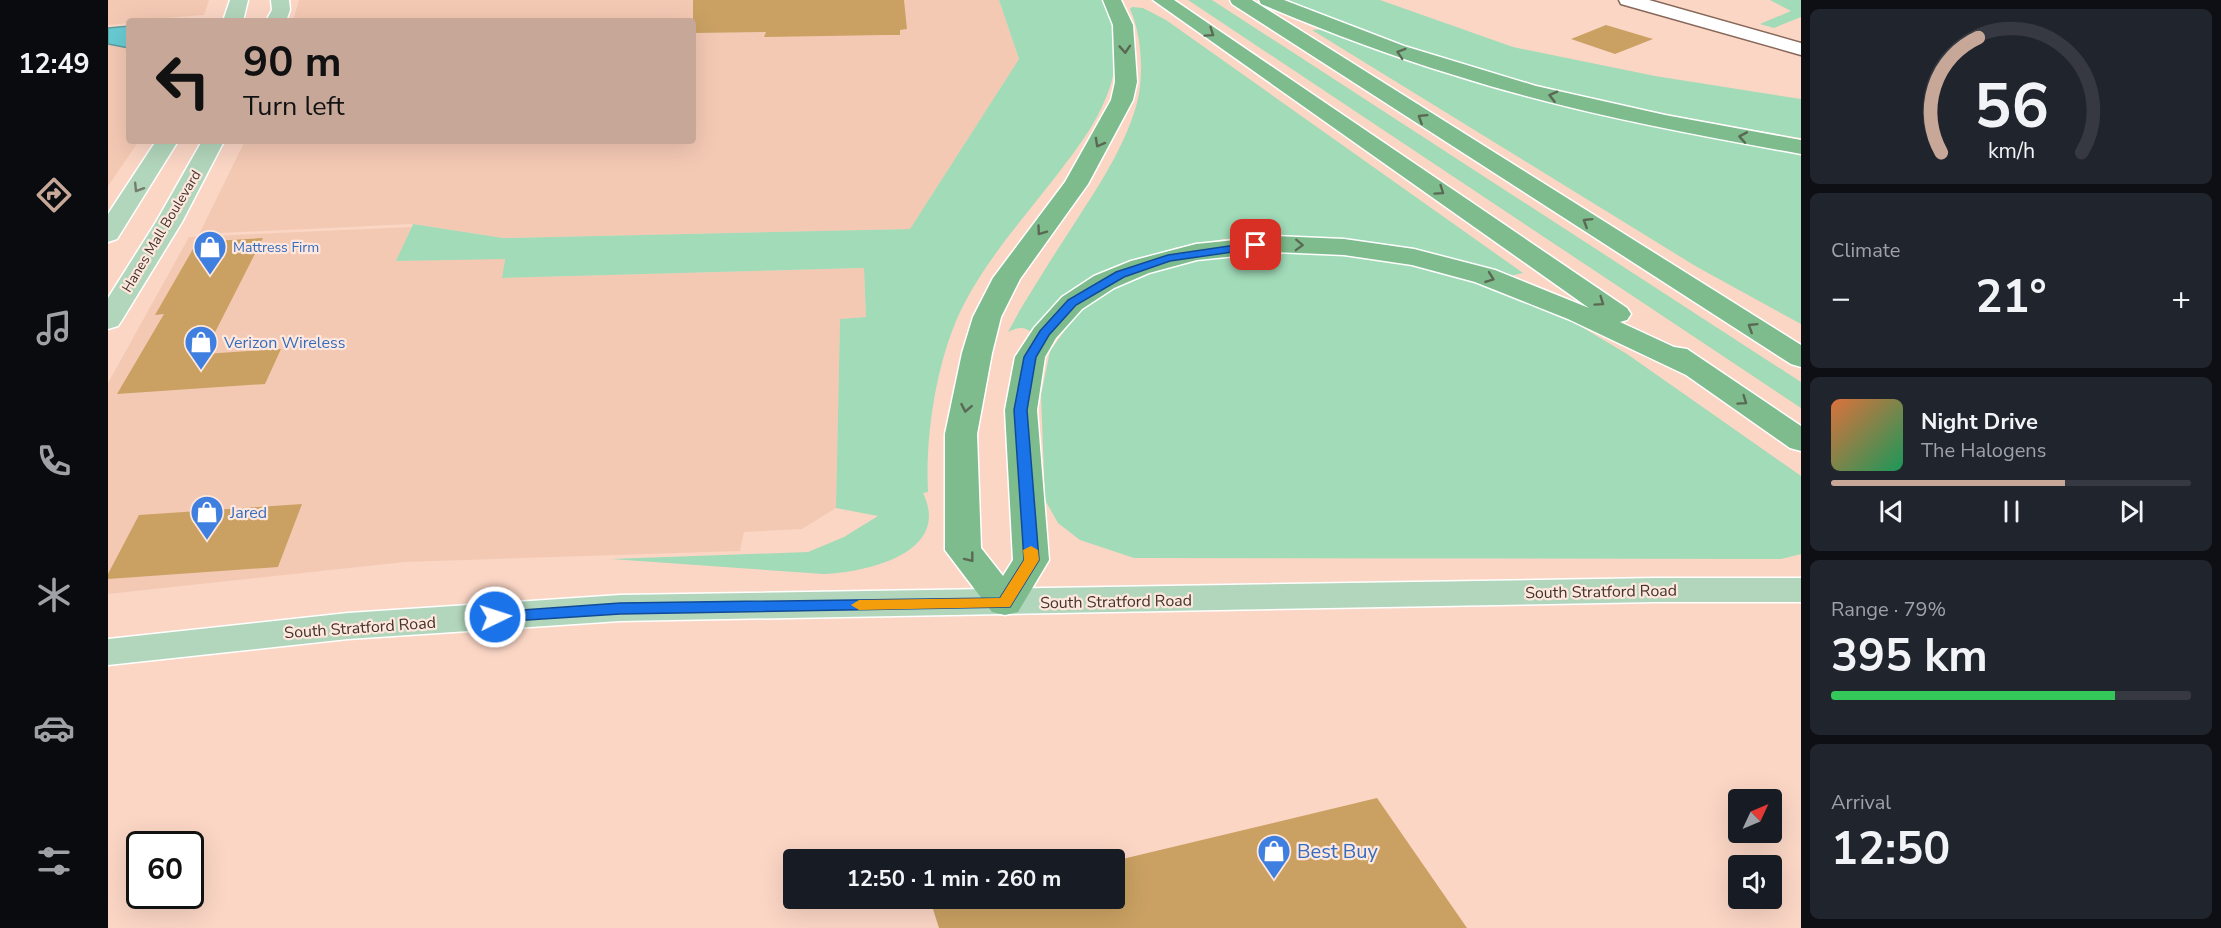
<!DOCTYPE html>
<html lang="en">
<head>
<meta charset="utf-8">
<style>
	body { margin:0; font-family:"Nunito Sans",sans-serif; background:#20242c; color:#f1f3f6; height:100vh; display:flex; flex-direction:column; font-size:22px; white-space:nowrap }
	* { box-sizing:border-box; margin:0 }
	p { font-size:20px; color:#9ea1a6 }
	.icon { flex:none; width:33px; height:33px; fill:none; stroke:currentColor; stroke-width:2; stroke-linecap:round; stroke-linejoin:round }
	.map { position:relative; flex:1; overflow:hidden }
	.side { display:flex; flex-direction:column; gap:9px; padding:9px; background:#0d0f14; width:420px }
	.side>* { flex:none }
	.guide { position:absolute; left:18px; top:18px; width:570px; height:126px; border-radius:6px; box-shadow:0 6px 24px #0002; background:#c6a798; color:#111; overflow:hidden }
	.needle { width:39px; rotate:46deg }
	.controls { position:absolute; left:1620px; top:789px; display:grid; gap:12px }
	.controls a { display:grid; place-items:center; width:54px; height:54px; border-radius:6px; background:#171b24; box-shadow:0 6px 24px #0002; font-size:30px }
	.speed { position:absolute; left:18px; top:831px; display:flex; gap:12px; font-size:30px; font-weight:700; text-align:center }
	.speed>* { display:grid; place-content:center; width:78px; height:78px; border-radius:50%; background:#171b24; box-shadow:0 6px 24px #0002; line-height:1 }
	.speed .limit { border:3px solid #111; border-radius:9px; background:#fff; color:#111 }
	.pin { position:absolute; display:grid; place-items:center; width:51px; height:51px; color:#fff; margin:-26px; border-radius:12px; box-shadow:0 3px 9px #0006 }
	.me { position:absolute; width:66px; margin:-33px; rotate:86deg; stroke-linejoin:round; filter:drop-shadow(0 0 4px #0008) }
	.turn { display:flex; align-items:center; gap:21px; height:126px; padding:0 18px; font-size:27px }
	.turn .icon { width:78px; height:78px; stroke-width:2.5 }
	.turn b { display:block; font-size:42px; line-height:51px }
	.big { font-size:45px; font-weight:700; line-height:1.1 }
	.side .widget { flex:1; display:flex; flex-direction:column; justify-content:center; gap:9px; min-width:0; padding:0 21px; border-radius:9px; background:#20242c }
	.side .dial { align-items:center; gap:0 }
	.dial svg { height:156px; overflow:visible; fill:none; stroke:#363941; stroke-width:7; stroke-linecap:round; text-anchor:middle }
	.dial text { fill:#f1f3f6; stroke:none }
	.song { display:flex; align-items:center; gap:18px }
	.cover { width:72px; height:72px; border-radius:9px; background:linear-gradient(135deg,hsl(20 70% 55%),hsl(150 70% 35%)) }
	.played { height:6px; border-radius:3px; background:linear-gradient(90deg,#c6a798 65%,#363941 65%) }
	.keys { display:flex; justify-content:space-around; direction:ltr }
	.heat { display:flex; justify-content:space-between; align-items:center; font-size:33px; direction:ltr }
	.charge { height:9px; border-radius:4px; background:linear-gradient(90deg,#34c759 79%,#363941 0) }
	.trip { position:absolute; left:675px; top:849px; width:342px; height:60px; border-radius:6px; background:#171b24; box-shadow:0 6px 24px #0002; font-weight:700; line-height:60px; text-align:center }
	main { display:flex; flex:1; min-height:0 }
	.tab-bar { display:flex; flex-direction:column; width:108px; justify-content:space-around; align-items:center; background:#090b0e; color:#9ea1a6 }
	.tab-bar .icon { width:42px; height:42px }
	.tab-bar .current { color:#c6a798 }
	.tab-bar b { font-size:27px; color:#f1f3f6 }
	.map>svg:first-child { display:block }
	.built { fill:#f4c9b4 }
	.green { fill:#a1dbb8 }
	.water { fill:#68cbd2; stroke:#5d9da0; stroke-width:1.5 }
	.building { fill:#caa163 }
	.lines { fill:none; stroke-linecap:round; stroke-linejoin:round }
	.minor-casing { stroke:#876758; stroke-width:3 }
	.major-casing { stroke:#fff; stroke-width:3 }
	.highway-casing { stroke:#fff; stroke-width:3 }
	.minor { fill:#fff; fill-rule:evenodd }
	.major { fill:#b2d6bb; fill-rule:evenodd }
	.highway { fill:#7ebb8d; fill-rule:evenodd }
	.oneway { stroke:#5a6953 }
	.oneway2 { stroke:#747c6c }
	.route { fill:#1a73e8; stroke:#114b97; stroke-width:1.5 }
	.slow { fill:#f59e0b }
	.labels { text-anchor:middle; stroke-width:4.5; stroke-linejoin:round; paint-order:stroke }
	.far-street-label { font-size:14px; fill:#42332c; stroke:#fee7dc }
	.far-shop-label { font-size:14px; fill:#366cbe; stroke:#fee7dc; text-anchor:start }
	.shop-label { font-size:16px; fill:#366cbe; stroke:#fee7dc; text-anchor:start }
	.street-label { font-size:16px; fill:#42332c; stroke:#fee7dc }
	.near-shop-label { font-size:20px; fill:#366cbe; stroke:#fee7dc; text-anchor:start }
</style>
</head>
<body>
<main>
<nav class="tab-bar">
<b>12:49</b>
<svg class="icon current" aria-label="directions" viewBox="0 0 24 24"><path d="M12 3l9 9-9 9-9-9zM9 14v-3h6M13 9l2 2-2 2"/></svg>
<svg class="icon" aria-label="music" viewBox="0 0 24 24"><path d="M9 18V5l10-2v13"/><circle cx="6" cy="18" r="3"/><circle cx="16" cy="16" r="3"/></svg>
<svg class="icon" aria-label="phone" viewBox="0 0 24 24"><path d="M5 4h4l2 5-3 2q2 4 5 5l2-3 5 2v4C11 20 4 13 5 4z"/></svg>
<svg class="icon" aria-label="climate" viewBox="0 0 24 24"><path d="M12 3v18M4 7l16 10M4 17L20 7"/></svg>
<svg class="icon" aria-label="car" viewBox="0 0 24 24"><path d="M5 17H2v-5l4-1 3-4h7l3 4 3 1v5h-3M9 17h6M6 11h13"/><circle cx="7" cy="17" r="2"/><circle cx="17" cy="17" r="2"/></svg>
<svg class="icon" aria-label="filters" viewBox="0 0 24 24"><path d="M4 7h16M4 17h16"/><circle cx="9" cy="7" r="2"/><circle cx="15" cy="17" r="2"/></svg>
</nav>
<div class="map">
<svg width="1693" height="928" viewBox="0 0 1693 928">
	<rect width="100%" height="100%" fill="#fbd6c5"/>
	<!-- built -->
	<path class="built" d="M 0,0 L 101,0 L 96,15 L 21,21 L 21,23 L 0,25 Z
		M 191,0 L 891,0 L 911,59 L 802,229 L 395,238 L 305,224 L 91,234 L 137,141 L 585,141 L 585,21 L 185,21 Z
		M 21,26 L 21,141 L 31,141 L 0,186 L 0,28 Z
		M 303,227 L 289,261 L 397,258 L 395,278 L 756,268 L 758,317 L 732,319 L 728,508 L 694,529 L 636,532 L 632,551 L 297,562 L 0,594 L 0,383 L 81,237 Z"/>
	<!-- green -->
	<path class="green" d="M 891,0 L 996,0 C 1006,25 1011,53 1004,80 C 995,113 975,141 955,167 C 921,212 882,254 856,304 C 829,356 817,434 820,492 L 815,493 C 844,553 759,572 716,574 L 503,559 L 700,552 L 736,537 L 770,516 L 728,508 L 732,319 L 758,317 L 756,268 L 394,278 L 397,259 L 288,261 L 305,224 L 395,238 L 802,229 L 911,59 Z
		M 1080,0 L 1104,0 L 1693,382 L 1693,408 Z
		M 1180,0 L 1272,0 L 1405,47 L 1547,76 L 1693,99 L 1693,138 C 1519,109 1341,73 1180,0 Z
		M 1662,0 L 1693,0 L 1693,17 L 1666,28 L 1652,24 L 1683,11 Z
		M 1024,7 L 1035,8 L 1058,20 L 1415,273 L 1402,276 L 1356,262 L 1299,248 L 1236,240 L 1180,236 L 1116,239 L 1070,247 L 1023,261 L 981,280 L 941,310 L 924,333 C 916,325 909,328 900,332 L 912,310 C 930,280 949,250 968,221 C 992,184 1017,146 1029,103 C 1036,76 1034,35 1022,9 Z
		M 1214,29 C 1368,89 1530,126 1693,154 L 1693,324 L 1589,267 L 1204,30 Z
		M 1157,252 L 1240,253 L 1341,272 L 1457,317 L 1519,354 L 1693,476 L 1693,554 L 1673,559 L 1026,558 L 972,540 L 950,523 L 937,500 L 933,395 L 942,351 L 970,312 L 1006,287 L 1057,268 L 1092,259 Z"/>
	<!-- water -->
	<path class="water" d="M 21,26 L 21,48 L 0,44 L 0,28 Z"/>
	<!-- building -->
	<path class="building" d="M 585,0 L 796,0 L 799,29 L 792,30 L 792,35 L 777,35 L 656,37 L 658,32 L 585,33 Z
		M 1498,25 L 1545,39 L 1507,54 L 1463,39 Z
		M 155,238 L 96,354 L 173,349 L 157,384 L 9,394 L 56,314 L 47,315 L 89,242 Z
		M 194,504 L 170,567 L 0,579 L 0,574 L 31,515 Z
		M 1269,798 L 1359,928 L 831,928 L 824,906 L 854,898 L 1006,898 L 1006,861 Z"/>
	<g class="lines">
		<!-- minor casing -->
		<g class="minor-casing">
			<path id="minor" d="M 1511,0 L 1541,0 L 1693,43 L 1693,55 L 1513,4 Z"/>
		</g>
		<!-- major casing -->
		<g class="major-casing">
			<path id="major" d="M 122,0 L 140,0 L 135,21 L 115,21 Z
				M 163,0 L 181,0 L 182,10 L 178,21 L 158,21 L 164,10 Z
				M 48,141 L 70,141 L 9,239 L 0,242 L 0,214 Z
				M 94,141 L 116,141 L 74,222 L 14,320 L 10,326 L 0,329 L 0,298 L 48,222 Z
				M 1548,578 L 1693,578 L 1693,602 L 1548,602 L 512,621 L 240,639 L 0,665 L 0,639 L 240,613 L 512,595 Z"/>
		</g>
		<!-- highway casing -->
		<g class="highway-casing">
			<path id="highway" d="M 995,0 L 1013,0 L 1025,25 L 1029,82 L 1025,100 L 980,184 L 912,279 L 893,317 L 884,353 L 869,434 L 873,548 L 895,576 L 905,560 L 897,410 L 907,357 L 926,328 L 954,297 L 986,276 L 1023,261 L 1088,244 L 1167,236 L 1236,239 L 1306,249 L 1387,270 L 1481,308 L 1045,0 L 1066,0 L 1519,308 L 1523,314 L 1519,320 L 1512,322 L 1566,347 L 1579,349 L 1693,426 L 1693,451 L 1682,448 L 1578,375 L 1460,319 L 1367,282 L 1304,265 L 1236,255 L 1167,252 L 1089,260 L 1041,273 L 1006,288 L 974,309 L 948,338 L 937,357 L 929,410 L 941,560 L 910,612 L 897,615 L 884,612 L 837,550 L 837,434 L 854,353 L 865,317 L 885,278 L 957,182 L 1003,100 L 1007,82 L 1005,25 Z
				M 1122,0 L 1144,0 L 1693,345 L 1693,367 L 1683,364 L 1124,4 Z
				M 1151,0 L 1176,0 L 1296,46 L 1428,86 L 1557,115 L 1693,140 L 1693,154 C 1576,133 1459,111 1346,75 C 1280,55 1217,31 1153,4 Z"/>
		</g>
		<!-- minor -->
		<use href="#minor" class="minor"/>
		<!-- major -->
		<use href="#major" class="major"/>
		<!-- highway -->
		<use href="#highway" class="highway"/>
	</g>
	<!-- one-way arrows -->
	<defs><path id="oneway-chevron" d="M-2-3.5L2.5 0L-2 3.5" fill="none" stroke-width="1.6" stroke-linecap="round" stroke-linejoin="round" transform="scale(1.5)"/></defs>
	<g class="oneway">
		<use href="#oneway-chevron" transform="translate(1102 33) rotate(35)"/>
		<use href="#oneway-chevron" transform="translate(1017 49) rotate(86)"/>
		<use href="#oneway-chevron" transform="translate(1293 53) rotate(-162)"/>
		<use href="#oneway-chevron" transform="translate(1445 96) rotate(-166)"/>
		<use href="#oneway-chevron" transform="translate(1314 118) rotate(-148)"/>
		<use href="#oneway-chevron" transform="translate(1635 137) rotate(-170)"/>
		<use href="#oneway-chevron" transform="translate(991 143) rotate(119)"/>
		<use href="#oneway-chevron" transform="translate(1332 191) rotate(35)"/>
		<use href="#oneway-chevron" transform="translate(1479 222) rotate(-148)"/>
		<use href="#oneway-chevron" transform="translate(933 231) rotate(126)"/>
		<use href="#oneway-chevron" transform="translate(1191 245) rotate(2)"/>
		<use href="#oneway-chevron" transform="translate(1382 278) rotate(20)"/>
		<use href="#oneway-chevron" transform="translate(1492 302) rotate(35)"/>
		<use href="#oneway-chevron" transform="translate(1644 327) rotate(-148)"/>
		<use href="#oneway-chevron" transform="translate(1635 401) rotate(35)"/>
		<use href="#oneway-chevron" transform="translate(858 408) rotate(101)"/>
		<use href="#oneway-chevron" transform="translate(862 558) rotate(52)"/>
	</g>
	<use class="oneway2" href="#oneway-chevron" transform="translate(30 188) rotate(122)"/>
	<!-- route -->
	<path class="route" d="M 1148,242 L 1152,243 L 1152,248 L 1062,261 L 1016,277 L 968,305 L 941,335 L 928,357 L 919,410 L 931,560 L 902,607 L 512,614 L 387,622 L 381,621 L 379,617 L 381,613 L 387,612 L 512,603 L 892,598 L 916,560 L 906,410 L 916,357 L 932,331 L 960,300 L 1008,272 L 1060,255 Z"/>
	<!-- slow -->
	<path class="slow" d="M 923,546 L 930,550 L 931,560 L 902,607 L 751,610 L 743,605 L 751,600 L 892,598 L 916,560 L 915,550 Z"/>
	<!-- icons -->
	<defs>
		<g id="shop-pin" transform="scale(1.725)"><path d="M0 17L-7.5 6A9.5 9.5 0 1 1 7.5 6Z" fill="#3f7fe0" stroke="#fee7dc"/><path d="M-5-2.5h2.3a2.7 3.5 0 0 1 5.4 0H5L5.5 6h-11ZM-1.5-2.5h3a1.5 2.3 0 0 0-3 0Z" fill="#fff"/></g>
	</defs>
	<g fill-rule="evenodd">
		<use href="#shop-pin" x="102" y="247"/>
		<use href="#shop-pin" x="93" y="342"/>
		<use href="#shop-pin" x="99" y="512"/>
		<use href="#shop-pin" x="1166" y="851"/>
	</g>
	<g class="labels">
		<!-- far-street labels -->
		<g class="far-street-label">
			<text transform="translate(53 231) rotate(-59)" y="5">Hanes Mall Boulevard</text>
		</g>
		<!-- far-shop labels -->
		<g class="far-shop-label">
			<text x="125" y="252">Mattress Firm</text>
		</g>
		<!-- shop labels -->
		<g class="shop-label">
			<text x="116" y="348">Verizon Wireless</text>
			<text x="122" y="518">Jared</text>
		</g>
		<!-- street labels -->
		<g class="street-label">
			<text transform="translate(1493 591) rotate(-1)" y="6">South Stratford Road</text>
			<text transform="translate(1008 601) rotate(-1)" y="6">South Stratford Road</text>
			<text transform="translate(252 627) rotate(-4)" y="6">South Stratford Road</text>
		</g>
		<!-- near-shop labels -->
		<g class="near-shop-label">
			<text x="1189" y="858">Best Buy</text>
		</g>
	</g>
</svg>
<div class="controls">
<a><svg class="needle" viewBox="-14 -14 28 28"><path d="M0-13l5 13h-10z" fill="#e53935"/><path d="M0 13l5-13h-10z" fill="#9ea1a6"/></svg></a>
<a><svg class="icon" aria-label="sound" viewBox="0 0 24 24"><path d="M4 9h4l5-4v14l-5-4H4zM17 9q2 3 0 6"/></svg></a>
</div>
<div class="speed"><div class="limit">60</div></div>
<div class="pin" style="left:1148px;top:245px;background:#d93025"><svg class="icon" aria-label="arrive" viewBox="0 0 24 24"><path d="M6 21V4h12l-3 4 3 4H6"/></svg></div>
<svg class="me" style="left:387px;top:617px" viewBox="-20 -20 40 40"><circle r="17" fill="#1a73e8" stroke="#fff" stroke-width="3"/><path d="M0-11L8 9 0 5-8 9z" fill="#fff"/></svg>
<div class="trip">12:50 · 1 min · 260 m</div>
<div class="guide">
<div class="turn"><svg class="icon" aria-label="left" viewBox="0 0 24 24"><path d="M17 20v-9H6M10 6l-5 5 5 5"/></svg><div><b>90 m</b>Turn left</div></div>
</div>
</div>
<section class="side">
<div class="widget dial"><svg viewBox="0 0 100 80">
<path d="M14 69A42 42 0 1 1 86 69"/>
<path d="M14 69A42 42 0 0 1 33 10" stroke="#c6a798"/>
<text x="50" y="56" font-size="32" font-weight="700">56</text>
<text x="50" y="72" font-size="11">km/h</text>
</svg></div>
<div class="widget"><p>Climate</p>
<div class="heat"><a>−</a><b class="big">21°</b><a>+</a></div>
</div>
<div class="widget">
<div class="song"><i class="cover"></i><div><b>Night Drive</b><p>The Halogens</p></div></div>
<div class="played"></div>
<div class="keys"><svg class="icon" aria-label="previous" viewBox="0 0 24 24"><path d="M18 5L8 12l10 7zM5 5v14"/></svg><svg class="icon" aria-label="pause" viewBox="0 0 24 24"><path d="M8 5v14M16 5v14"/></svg><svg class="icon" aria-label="next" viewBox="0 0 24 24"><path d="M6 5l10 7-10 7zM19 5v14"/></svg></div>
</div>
<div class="widget"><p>Range · 79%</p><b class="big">395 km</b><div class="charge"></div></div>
<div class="widget"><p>Arrival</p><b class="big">12:50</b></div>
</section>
</main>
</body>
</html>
